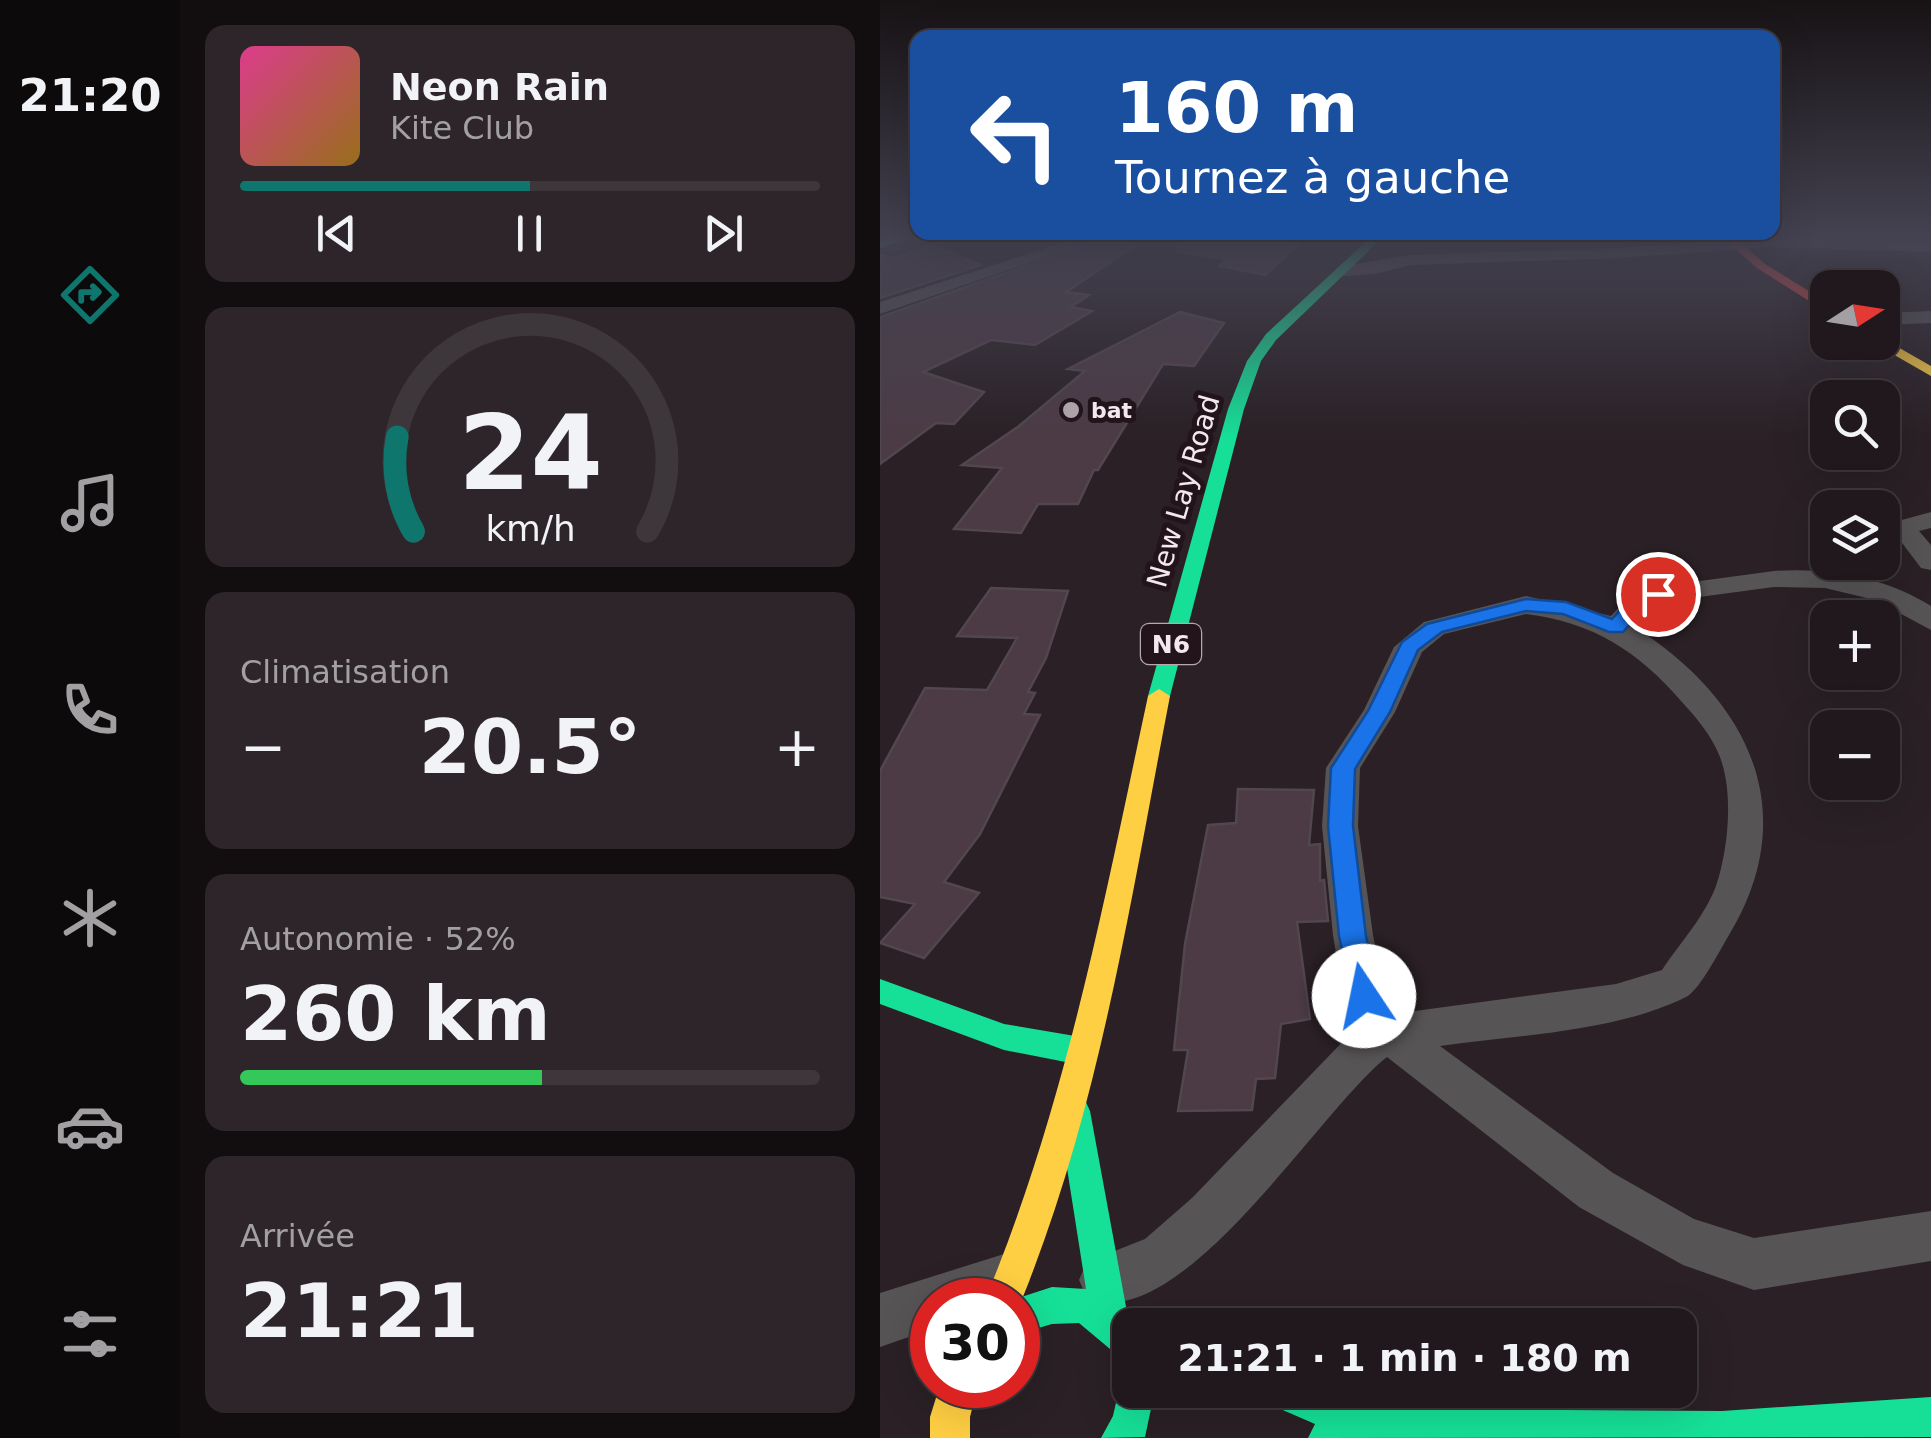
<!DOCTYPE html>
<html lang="fr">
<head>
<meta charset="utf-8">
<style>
	body { margin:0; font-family:"DejaVu Sans",sans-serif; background:#2d2529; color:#f1f3f6; height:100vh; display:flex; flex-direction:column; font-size:38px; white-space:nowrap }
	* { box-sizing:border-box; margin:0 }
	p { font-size:32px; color:#a2a0a3 }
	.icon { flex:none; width:55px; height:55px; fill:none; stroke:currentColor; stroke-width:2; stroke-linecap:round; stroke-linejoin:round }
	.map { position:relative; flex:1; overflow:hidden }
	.drawer { display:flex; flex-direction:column; gap:25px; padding:25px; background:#120d0f; width:700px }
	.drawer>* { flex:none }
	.guide { position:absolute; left:30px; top:30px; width:870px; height:210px; border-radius:20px; box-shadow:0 10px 40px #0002,0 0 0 2px #3d373b; background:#1a4fa0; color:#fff; overflow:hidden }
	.needle { width:65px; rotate:78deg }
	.buttons { position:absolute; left:930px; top:270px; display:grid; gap:20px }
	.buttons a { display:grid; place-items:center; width:90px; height:90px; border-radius:20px; background:#20181c; box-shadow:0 10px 40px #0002,0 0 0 2px #3d373b; font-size:50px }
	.speed { position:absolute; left:30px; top:1278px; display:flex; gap:20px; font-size:50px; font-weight:700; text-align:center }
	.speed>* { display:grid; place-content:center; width:130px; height:130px; border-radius:50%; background:#20181c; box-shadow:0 10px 40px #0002,0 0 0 2px #3d373b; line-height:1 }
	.speed .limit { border:15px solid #d22; background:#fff; color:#111 }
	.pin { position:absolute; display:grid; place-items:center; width:85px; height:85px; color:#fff; margin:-42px; border:5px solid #fff; border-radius:50%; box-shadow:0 2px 10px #0007 }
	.me { position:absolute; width:110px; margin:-55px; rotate:349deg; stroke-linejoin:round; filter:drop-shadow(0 0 8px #0008) }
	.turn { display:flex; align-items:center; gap:35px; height:210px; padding:0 40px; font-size:45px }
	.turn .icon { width:130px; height:130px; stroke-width:2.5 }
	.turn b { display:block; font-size:70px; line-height:85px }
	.big { font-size:75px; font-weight:700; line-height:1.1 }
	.drawer .card { flex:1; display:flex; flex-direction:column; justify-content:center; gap:15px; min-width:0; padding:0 35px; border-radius:20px; background:#2d2529 }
	.drawer .dial { align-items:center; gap:0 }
	.dial svg { height:260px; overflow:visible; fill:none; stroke:#3d373b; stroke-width:7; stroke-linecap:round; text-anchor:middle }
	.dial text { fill:#f1f3f6; stroke:none }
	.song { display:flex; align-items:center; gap:30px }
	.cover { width:120px; height:120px; border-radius:15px; background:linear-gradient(135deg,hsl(330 70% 55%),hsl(40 70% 35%)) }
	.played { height:10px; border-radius:5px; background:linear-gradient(90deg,#0f766e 50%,#3d373b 50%) }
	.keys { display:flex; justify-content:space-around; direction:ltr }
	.heat { display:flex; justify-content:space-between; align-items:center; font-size:55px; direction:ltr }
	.charge { height:15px; border-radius:8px; background:linear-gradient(90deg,#34c759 52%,#3d373b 0) }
	.trip { position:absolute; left:232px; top:1308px; width:585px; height:100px; border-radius:20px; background:#20181c; box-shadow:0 10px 40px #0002,0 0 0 2px #3d373b; font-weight:700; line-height:100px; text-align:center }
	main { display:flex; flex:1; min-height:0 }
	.dock { display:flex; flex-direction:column; width:180px; justify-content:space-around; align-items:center; background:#0d0a0b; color:#a2a0a3 }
	.dock .icon { width:70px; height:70px }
	.dock .selected { color:#0f766e }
	.dock b { font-size:45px; color:#f1f3f6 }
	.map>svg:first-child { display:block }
	.building { fill:#4c3b45; stroke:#51474c; stroke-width:2.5 }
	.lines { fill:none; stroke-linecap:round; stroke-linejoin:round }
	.street { fill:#575456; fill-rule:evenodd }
	.fast { fill:#16e098; fill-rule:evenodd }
	.slow { fill:#ffcf43; fill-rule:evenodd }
	.jam { fill:#f24e42; fill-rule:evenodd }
	.route { fill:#1a73e8; stroke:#114b97; stroke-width:2.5 }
	.poi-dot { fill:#ada2a7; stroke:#23141b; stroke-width:4 }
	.labels { text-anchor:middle; stroke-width:10; stroke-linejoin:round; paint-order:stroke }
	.far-poi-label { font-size:22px; font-weight:bold; fill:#f3e8ed; stroke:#23141b; text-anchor:start }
	.shield { fill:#23141b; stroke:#b5a8ae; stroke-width:2.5 }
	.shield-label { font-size:25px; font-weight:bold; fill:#f3e8ed }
	.street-label { font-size:28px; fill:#f3e8ed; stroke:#23141b }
</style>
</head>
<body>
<main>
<nav class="dock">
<b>21:20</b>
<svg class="icon selected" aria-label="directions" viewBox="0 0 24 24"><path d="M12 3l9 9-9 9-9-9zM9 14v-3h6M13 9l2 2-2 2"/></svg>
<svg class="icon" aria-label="music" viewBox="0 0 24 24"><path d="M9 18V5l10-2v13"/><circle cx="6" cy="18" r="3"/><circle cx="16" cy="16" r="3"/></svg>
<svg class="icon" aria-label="phone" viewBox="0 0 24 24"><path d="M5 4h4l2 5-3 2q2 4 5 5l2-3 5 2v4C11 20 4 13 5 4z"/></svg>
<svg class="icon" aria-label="climate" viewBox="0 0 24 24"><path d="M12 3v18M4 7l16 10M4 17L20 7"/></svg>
<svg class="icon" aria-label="car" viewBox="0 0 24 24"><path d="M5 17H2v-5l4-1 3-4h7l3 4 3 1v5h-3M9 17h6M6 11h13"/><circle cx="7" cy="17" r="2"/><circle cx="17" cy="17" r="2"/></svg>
<svg class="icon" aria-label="filters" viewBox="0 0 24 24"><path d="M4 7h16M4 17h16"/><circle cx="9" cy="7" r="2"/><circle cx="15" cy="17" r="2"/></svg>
</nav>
<section class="drawer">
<div class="card">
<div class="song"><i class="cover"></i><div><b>Neon Rain</b><p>Kite Club</p></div></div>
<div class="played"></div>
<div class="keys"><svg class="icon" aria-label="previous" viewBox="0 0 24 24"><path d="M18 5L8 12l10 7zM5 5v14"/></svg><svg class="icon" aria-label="pause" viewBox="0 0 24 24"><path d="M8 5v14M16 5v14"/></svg><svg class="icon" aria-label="next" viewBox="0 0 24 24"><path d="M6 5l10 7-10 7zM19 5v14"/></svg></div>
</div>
<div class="card dial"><svg viewBox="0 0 100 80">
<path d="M14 69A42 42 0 1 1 86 69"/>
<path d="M14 69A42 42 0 0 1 9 40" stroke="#0f766e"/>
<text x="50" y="56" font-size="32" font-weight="700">24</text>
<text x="50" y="72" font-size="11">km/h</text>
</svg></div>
<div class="card"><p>Climatisation</p>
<div class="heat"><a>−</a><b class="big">20.5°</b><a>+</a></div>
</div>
<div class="card"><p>Autonomie · 52%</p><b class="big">260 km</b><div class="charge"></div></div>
<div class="card"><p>Arrivée</p><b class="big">21:21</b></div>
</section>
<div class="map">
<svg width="1051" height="1438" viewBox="0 0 1051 1438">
	<rect width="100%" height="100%" fill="#2a2025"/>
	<!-- building -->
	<path class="building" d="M 228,237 L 268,237 L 186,292 L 209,295 L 191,307 L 212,311 L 155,345 L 111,340 L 43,372 L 104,392 L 74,424 L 56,423 L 0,464 L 0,317 Z
		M 297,237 L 395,237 L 421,242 L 385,275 L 340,266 L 346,259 L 296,251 Z
		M 53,245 L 101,265 L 0,298 L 0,255 L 15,258 Z
		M 300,312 L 344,323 L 314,366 L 283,364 L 218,470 L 214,470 L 198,504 L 158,504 L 141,533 L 74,529 L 122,468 L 82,465 L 139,426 L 205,371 L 188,369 Z
		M 111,588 L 188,591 L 166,658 L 148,692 L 155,693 L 144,714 L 160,715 L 100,834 L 64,882 L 99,893 L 44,958 L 0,943 L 35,904 L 0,897 L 0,771 L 45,688 L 107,690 L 137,638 L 77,636 Z
		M 358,789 L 434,790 L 429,845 L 440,844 L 440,881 L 444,880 L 448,921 L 417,922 L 430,1019 L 401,1024 L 395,1078 L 376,1079 L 372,1110 L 298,1111 L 308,1050 L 294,1050 L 305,944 L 328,825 L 356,823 Z"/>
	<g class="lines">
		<!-- street -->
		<path class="street" d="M 199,237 L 224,237 L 0,314 L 0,302 Z
			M 895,237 L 1051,242 L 1051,252 L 891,247 L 738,258 L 531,265 L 494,274 L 463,276 L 454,271 L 463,266 L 531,255 L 738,248 Z
			M 1051,311 L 1051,323 L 1002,325 L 1002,313 Z
			M 1051,512 L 1051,528 L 1039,531 L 1051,545 L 1051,570 L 1041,568 L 1013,531 L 1018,521 Z
			M 894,571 C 947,567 1006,577 1051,606 L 1051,630 L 995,600 L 945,588 L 894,587 L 782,602 L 772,605 L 753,626 C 868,698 924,811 849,935 C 840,950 819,991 806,997 C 736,1032 637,1035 560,1046 L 733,1173 L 814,1219 L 874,1238 L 1051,1211 L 1051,1261 L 874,1290 L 803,1265 L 699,1207 L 507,1057 C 440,1109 301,1337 207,1298 L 199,1280 L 207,1262 L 265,1239 L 312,1198 L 473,1031 L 481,1027 L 463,996 L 453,935 L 442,826 L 446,768 L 484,710 L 514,647 L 544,622 L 646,596 L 731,616 L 752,593 L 768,588 ZM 646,614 C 712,622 758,651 801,701 C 816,717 832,736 840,757 C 854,794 848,850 836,886 C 825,916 800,943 782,970 L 736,984 L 520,1013 L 504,990 L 493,935 L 478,826 L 480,768 L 515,712 L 542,652 L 564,634 Z
			M 124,1254 L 142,1262 L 150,1280 L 142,1298 L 52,1300 L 52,1329 L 0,1347 L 0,1293 Z"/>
		<!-- fast -->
		<path class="fast" d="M 13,237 L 31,237 L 0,248 L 0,241 Z
			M 491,237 L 503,237 L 396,340 L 381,361 L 364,409 L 290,696 L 287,701 L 271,701 L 268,696 L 348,409 L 367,361 L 386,334 Z
			M 0,979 L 124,1024 L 201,1037 L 212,1041 L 216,1051 L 212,1061 L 201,1065 L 124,1050 L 0,1004 Z
			M 194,1096 L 205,1100 L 210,1111 L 247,1312 L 259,1325 L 250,1325 L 249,1360 L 236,1354 L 199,1323 L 172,1324 L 138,1334 L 138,1300 L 132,1300 L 172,1287 L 206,1289 L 178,1111 L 183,1100 Z
			M 250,1373 L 250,1390 L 275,1390 L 265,1437 L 221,1438 L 233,1416 L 242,1376 Z
			M 384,1390 L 448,1390 L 492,1409 L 842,1411 L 1051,1397 L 1051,1437 L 428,1438 L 435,1424 L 389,1404 Z"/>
		<!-- slow -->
		<path class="slow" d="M 1002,338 L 1051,366 L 1051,376 L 997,345 Z
			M 279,689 L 290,696 C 250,903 219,1113 138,1309 L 138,1300 L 105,1300 C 186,1105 224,901 268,696 Z
			M 60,1385 L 98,1385 L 90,1417 L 90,1438 L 50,1438 L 50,1417 Z"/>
		<!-- jam -->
		<path class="jam" d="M 842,237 L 854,237 L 885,264 L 948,303 L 948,313 L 877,268 Z"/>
	</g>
	<!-- sky -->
	<linearGradient id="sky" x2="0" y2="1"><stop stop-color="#171214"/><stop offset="0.54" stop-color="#444251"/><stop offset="1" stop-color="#444251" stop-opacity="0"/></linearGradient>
	<rect width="1051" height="439" fill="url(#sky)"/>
	<!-- route -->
	<path class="route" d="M 778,588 L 788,594 L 769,603 L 743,632 L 729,632 L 683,614 L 646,611 L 562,632 L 538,650 L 510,712 L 475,769 L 473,826 L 486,936 L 499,996 L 494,1005 L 484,1009 L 474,1005 L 459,936 L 448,826 L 451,768 L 488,711 L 522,642 L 547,624 L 646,599 L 686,602 L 732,619 L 754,595 Z"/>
	<!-- markers -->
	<circle class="poi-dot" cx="191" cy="410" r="10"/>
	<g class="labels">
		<!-- far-poi labels -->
		<g class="far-poi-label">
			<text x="211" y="418">bat</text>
		</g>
		<!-- shield labels -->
		<rect class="shield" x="261" y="624" width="60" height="40" rx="8"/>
		<g class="shield-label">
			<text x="291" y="653">N6</text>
		</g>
		<!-- street labels -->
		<g class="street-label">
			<text transform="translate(303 491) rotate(-74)" y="10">New Lay Road</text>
		</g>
	</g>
</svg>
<div class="buttons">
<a><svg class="needle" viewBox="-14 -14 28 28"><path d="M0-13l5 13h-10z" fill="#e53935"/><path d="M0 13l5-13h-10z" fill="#a2a0a3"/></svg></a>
<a><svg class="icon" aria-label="search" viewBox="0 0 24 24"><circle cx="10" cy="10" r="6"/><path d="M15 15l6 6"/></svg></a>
<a><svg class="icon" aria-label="layers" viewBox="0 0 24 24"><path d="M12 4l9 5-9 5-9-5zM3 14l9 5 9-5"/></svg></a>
<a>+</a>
<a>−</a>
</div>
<div class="speed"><div class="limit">30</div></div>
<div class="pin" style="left:778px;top:594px;background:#d93025"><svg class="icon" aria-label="arrive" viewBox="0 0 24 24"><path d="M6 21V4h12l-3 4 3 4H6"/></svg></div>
<svg class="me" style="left:484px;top:996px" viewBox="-20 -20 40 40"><circle r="19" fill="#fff"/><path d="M0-13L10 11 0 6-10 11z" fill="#1a73e8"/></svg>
<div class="trip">21:21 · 1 min · 180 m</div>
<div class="guide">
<div class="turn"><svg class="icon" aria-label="left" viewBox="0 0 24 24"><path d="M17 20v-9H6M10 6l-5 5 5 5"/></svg><div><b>160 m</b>Tournez à gauche</div></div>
</div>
</div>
</main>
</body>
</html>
